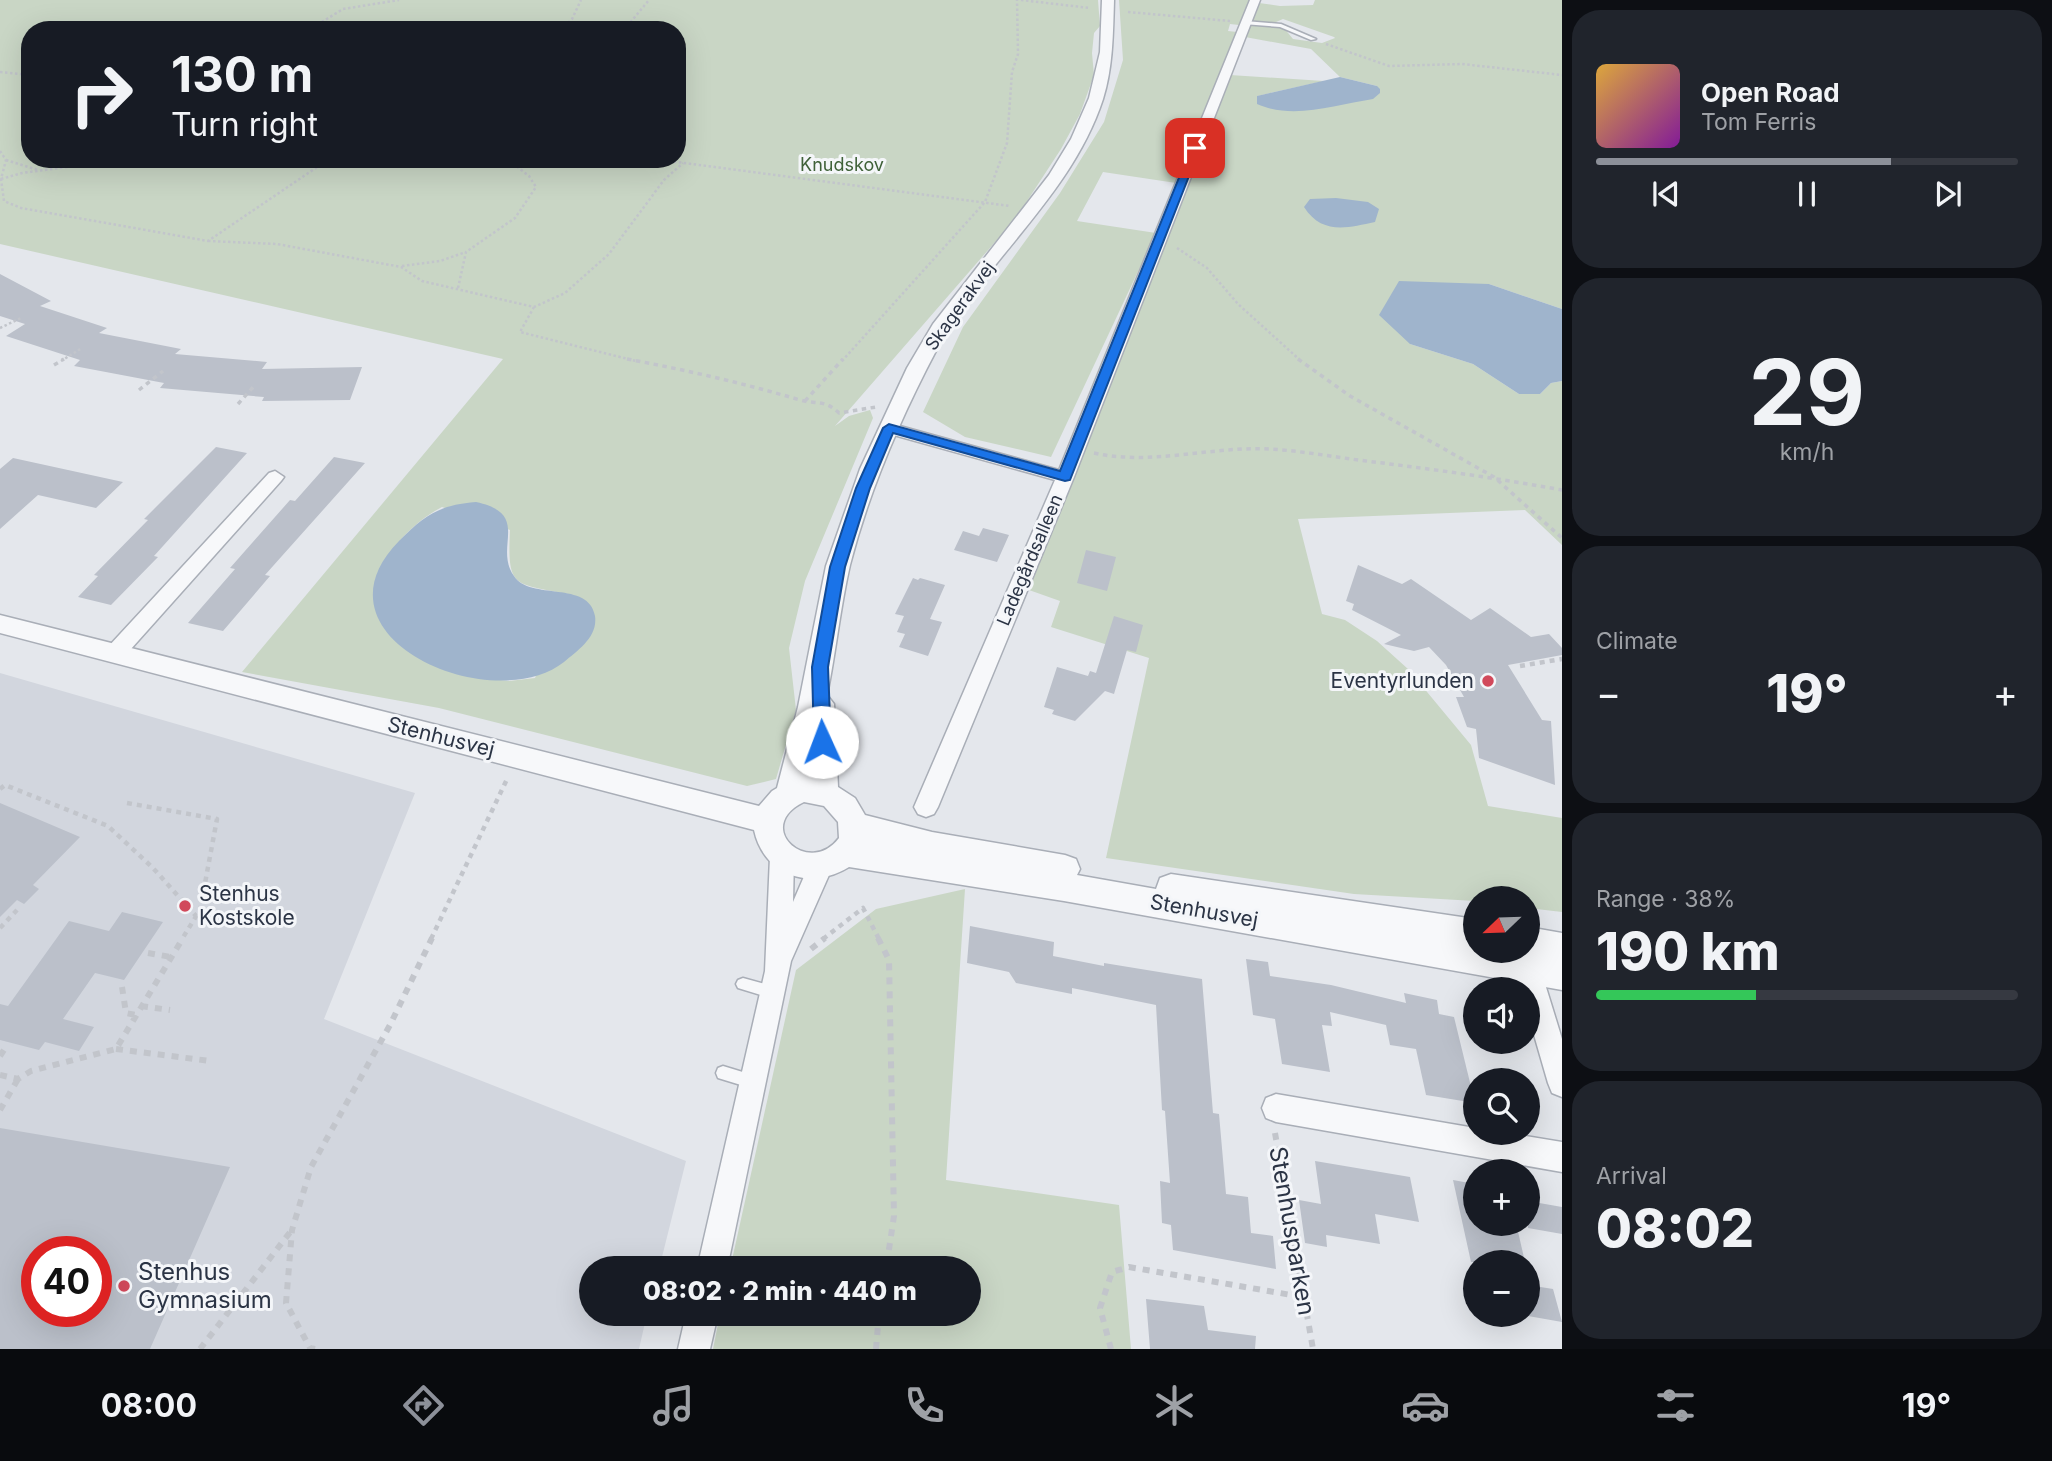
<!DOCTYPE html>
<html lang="en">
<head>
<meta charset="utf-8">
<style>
	body { margin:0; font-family:Inter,sans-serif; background:#20242c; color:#f1f3f6; height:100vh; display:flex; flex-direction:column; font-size:26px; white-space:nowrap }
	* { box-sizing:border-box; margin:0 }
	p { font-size:23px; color:#9ea1a6 }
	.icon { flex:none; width:38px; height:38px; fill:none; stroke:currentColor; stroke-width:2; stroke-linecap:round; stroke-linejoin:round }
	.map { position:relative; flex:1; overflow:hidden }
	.drawer { display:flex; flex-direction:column; gap:10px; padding:10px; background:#0d0f14; width:490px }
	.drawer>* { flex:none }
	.guide { position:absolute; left:21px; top:21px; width:665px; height:147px; border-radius:28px; box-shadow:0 7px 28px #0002; background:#171b24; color:#f1f3f6; overflow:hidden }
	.needle { width:46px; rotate:247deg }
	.controls { position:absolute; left:1463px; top:886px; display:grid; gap:14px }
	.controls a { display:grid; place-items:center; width:77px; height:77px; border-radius:50%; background:#171b24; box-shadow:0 7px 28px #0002; font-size:35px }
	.speed { position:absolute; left:21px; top:1236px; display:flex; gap:14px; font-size:35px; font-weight:700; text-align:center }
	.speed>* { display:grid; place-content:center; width:91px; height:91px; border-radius:50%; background:#171b24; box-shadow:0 7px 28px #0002; line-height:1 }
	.speed .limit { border:10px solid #d22; background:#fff; color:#111 }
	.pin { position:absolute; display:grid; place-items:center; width:60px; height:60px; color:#fff; margin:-30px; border-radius:14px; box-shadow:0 4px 10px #0006 }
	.me { position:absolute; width:77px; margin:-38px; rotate:358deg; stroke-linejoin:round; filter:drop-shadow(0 0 5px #0008) }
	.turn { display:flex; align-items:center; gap:24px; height:147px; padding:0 35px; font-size:32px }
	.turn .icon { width:91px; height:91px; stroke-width:2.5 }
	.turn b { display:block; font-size:49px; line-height:60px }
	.big { font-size:52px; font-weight:800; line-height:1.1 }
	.drawer .widget { flex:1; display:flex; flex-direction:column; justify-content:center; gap:10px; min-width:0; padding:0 24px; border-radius:28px; background:#20242c }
	.drawer .dial { align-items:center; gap:0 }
	.dial b { font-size:91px; line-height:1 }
	.song { display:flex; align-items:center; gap:21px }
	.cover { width:84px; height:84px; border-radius:10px; background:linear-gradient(135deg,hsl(40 70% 55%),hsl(290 70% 35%)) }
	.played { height:7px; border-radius:4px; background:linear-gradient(90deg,#8c9099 70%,#363941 70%) }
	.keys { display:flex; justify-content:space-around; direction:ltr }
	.heat { display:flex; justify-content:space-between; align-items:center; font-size:38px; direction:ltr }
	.charge { height:10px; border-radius:5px; background:linear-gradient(90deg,#34c759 38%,#363941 0) }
	.trip { position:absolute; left:579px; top:1256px; width:402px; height:70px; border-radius:35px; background:#171b24; box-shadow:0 7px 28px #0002; font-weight:800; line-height:70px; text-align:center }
	.menu { display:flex; height:112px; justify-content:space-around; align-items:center; background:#090b0e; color:#9ea1a6 }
	.menu .icon { width:49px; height:49px }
	.menu .current { color:#8c9099 }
	.menu b { font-size:32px; color:#f1f3f6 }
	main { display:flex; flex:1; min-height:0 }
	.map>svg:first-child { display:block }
	.built { fill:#d2d6de; fill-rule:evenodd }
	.green { fill:#c9d6c5; fill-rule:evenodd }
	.water { fill:#9fb4cc }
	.building { fill:#bbc0ca; fill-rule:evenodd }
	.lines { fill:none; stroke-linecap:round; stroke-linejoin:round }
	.service-casing { stroke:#a9aeb7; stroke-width:3 }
	.minor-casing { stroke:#a9aeb7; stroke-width:3 }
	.tertiary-casing { stroke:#a9aeb7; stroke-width:3 }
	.path-far3 { stroke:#c2c5cb; stroke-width:2.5; stroke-dasharray:2.5 2.5; stroke-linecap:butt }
	.path-far2 { stroke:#c2c5cb; stroke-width:3.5; stroke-dasharray:4.5 4.5; stroke-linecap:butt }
	.path-far1 { stroke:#c2c5cb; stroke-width:4.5; stroke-dasharray:5 5; stroke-linecap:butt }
	.path { stroke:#c2c5cb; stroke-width:6; stroke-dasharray:7 7; stroke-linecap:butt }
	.service { fill:#f7f8fa; fill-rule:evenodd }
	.minor { fill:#f7f8fa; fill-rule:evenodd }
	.tertiary { fill:#f7f8fa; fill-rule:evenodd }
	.route { fill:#1a73e8; stroke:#114b97; stroke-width:2 }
	.poi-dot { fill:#d1495b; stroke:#f4f6f9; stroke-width:2.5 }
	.labels { text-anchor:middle; stroke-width:6; stroke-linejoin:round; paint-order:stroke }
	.far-park-label { font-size:18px; fill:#3f6138; stroke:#f4f6f9 }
	.far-street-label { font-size:18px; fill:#2b3445; stroke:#f4f6f9 }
	.poi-label { font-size:21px; fill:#2b3445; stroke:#f4f6f9; text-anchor:end }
	.street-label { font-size:21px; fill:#2b3445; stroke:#f4f6f9 }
	.near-street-label { font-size:24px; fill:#2b3445; stroke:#f4f6f9 }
	.near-poi-label { font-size:24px; fill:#2b3445; stroke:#f4f6f9; text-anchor:start }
</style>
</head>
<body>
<main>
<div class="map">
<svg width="1562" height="1349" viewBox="0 0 1562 1349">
	<rect width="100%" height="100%" fill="#e4e7ec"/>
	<!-- built -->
	<path class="built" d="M 0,673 L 415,793 L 324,1019 L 686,1161 L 659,1269 L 592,1269 L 592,1314 L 647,1314 L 639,1349 L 0,1349 ZM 37,1251 L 96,1251 L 96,1311 L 37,1311 Z"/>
	<!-- green -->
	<path class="green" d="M 0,0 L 1098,0 L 1100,26 L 1094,33 L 1092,53 L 1094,75 L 1080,114 L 1061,149 L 1016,218 L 835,426 L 849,416 L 870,410 L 873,418 L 805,581 L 789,648 L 796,710 L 776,779 L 747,786 L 439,708 L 242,672 L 503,359 L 0,244 ZM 30,30 L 677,30 L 677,159 L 30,159 ZM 442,507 L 510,530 C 507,589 514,583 568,594 L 535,678 L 509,681 L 467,676 L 377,574 C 394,545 412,523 442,507 Z
		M 1119,0 L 1250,0 L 1239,25 L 1230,24 L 1228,31 L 1237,32 L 1176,183 L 1103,172 L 1077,221 L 1156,233 L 1051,457 L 965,437 L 923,412 L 963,327 L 1060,193 L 1104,122 L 1123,60 Z
		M 1315,0 L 1562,0 L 1562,309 L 1489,284 L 1410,344 L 1473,364 L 1519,394 L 1540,394 L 1551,383 L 1562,381 L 1562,545 L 1525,510 L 1298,519 L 1322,614 L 1345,620 L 1377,641 L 1408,669 L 1471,745 L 1488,806 L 1562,818 L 1562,912 L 1528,908 L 1528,898 L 1475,898 L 1475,901 L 1354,894 L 1106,858 L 1149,658 L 1051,627 L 1060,601 L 1029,590 L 1230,75 L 1324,81 L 1257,96 L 1377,86 L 1340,77 L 1311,49 L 1245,37 L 1259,3 L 1280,6 L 1313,5 ZM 1283,19 L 1334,37 L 1335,38 L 1322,43 L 1293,39 L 1284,28 L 1274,27 L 1276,22 Z
		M 965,889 L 946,1180 L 1119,1205 L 1131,1349 L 713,1349 L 720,1314 L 970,1314 L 970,1269 L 730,1269 L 796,970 L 876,909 Z"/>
	<!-- water -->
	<path class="water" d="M 1340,77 L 1377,86 L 1380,89 L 1380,93 L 1373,99 C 1335,105 1293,120 1257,104 L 1257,96 Z
		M 1336,198 L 1368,202 L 1379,209 L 1375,222 C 1347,228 1322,235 1304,207 L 1310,199 Z
		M 1399,281 L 1489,284 L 1562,309 L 1562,381 L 1551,383 L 1540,394 L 1519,394 L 1473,364 L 1410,344 L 1379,315 Z
		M 476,502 C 532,514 493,547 514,576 C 530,601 589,580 595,616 C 598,637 578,650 564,662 C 493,718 304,638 399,541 C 425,515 439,505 476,502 Z"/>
	<!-- building -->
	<path class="building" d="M 0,274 L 51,301 L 40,306 L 107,328 L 99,333 L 181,349 L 175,354 L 267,362 L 262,369 L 362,367 L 350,400 L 262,401 L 264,397 L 160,388 L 164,383 L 74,366 L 80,360 L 6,336 L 25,324 L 0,316 Z
		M 216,447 L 247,453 L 154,556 L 158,557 L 111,605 L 78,597 L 98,576 L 94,575 L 148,520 L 144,519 Z
		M 334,457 L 365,463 L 265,575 L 270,576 L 223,631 L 188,623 L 235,569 L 230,568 L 290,500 L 295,501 Z
		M 13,458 L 123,482 L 96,508 L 38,495 L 0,529 L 0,469 Z
		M 983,528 L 1009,535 L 997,562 L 954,550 L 963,531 L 979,536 Z
		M 1086,550 L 1116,557 L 1107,591 L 1077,583 Z
		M 1358,565 L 1402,584 L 1411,579 L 1471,620 L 1490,608 L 1531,637 L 1549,634 L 1562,648 L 1562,655 L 1508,665 L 1542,720 L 1551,721 L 1555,785 L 1479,758 L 1476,729 L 1467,727 L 1456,697 L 1464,697 L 1446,665 L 1429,647 L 1414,651 L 1384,644 L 1401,635 L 1352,610 L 1354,604 L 1346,601 Z
		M 913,578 L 918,580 L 920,578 L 945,585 L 930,619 L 942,622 L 928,656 L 899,647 L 905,634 L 897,632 L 904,616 L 895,614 Z
		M 1114,616 L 1143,625 L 1136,652 L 1127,650 L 1114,694 L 1105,691 L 1075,721 L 1052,714 L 1054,710 L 1044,707 L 1057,667 L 1088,676 L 1090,671 L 1096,673 Z
		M 0,803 L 80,837 L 33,885 L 39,889 L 24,904 L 17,900 L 0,917 Z
		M 122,912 L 163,922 L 124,980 L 95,973 L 63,1019 L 94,1027 L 79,1051 L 45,1042 L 39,1050 L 0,1040 L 0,1004 L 8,1006 L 69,921 L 109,931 Z
		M 970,926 L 1054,942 L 1053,956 L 1104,966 L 1104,963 L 1202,979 L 1213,1113 L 1219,1114 L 1226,1194 L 1248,1197 L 1251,1233 L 1273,1236 L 1276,1269 L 1173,1250 L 1171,1225 L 1162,1223 L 1160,1181 L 1170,1183 L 1165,1111 L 1162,1110 L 1156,1005 L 1072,988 L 1072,994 L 1016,983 L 1009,972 L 967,963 Z
		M 1246,959 L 1268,962 L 1270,976 L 1331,985 L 1406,1003 L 1404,993 L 1437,1000 L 1439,1014 L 1454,1017 L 1475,1103 L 1426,1095 L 1416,1049 L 1390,1045 L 1386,1025 L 1330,1012 L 1332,1026 L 1322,1025 L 1330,1072 L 1282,1064 L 1275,1019 L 1253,1015 Z
		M 0,1128 L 230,1167 L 150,1349 L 0,1349 ZM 37,1251 L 96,1251 L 96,1311 L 37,1311 Z
		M 1315,1161 L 1410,1177 L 1419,1222 L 1375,1214 L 1380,1244 L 1326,1235 L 1327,1247 L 1305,1243 L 1299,1200 L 1321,1204 Z
		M 1453,1180 L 1475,1184 L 1475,1223 L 1516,1223 L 1525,1262 L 1471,1262 Z
		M 1528,1201 L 1562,1207 L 1562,1234 L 1528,1228 Z
		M 1528,1285 L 1553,1289 L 1562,1322 L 1528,1316 Z
		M 1146,1299 L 1204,1306 L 1208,1330 L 1256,1336 L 1255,1349 L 1150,1349 Z"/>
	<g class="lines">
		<!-- service casing -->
		<g class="service-casing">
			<path id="service" d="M 1245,21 L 1281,24 L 1316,39 L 1311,40 L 1280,27 L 1243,24 Z
				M 743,978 L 779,988 L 781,993 L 779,998 L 774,999 L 738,988 L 736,984 L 738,980 Z
				M 723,1066 L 759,1077 L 761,1082 L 759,1087 L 754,1089 L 718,1078 L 716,1073 L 718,1068 Z"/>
		</g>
		<!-- minor casing -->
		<g class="minor-casing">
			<path id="minor" d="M 1250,0 L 1260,0 L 1074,477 L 938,807 L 934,814 L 926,817 L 918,814 L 914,807 L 1055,480 L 883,432 L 881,428 L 889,423 L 1059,470 Z
				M 275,471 L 284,477 L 281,481 L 122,659 L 115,661 L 108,659 L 105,653 L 108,647 L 269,473 Z
				M 782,846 L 790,849 L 794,857 L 793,902 L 812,858 L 821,855 L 830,858 L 833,866 L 791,961 L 727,1269 L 697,1269 L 765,971 L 770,857 L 774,849 Z
				M 1528,947 L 1533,949 L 1537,958 L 1562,1039 L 1562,1097 L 1552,1093 L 1548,1083 L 1528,1014 L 1528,989 L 1520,989 L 1511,958 L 1515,950 L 1528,950 Z
				M 1276,1094 L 1475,1128 L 1475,1132 L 1502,1132 L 1562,1142 L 1562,1172 L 1276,1122 L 1266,1118 L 1262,1108 L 1266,1098 Z
				M 686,1314 L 718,1314 L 710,1349 L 678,1349 Z"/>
		</g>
		<!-- tertiary casing -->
		<g class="tertiary-casing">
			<path id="tertiary" d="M 1102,0 L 1114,0 C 1113,33 1113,67 1103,99 C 1071,197 984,261 937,349 C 901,417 869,491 850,565 C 840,608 836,652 827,695 L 834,704 L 838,787 L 855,798 L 865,815 L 932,832 L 1065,855 L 1076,859 L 1080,869 L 1077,875 L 1156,889 L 1160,878 L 1171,874 L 1475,919 L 1475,950 L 1528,950 L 1528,927 L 1562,933 L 1562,990 L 1064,901 L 849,867 C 810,891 764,876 754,830 L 0,633 L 0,615 L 759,806 L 772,791 L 777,788 L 798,707 L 826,566 L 860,469 L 907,368 L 933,324 L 1049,175 L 1071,139 L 1089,98 L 1100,52 ZM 804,802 L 824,806 L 838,822 L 839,838 C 809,878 752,827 804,802 Z"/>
		</g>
		<!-- path-far3 -->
		<path class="path-far3" d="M 1021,0 L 1090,8
			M 1128,12 L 1230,21
			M 309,30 L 343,9 L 399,0
			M 561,30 L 572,19 L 581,0
			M 624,30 L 649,0
			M 1326,44 L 1389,66 L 1462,64 L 1562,75
			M 0,72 L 30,75
			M 0,151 L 6,160 L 1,179 L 4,201 L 21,208 L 208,241 L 329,159
			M 654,159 L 1010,206
			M 6,160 L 38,170
			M 1,179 L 22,173 L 127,159
			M 208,241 L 277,244 L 401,267 L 422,281 L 534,307 L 565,293 L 609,254 L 664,180 L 683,163
			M 1177,248 L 1207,268 L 1238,304 L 1301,361
			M 402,266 L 440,261 L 466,252
			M 458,288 L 466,252 L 515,218 L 536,187 L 529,176 L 507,159
			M 534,307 L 520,332 L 636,361
			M 0,328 L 21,318
			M 61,361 L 82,348
			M 842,361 L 985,202 L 1007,143 L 1012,72 L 1018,54 L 1017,0"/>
		<!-- path-far2 -->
		<path class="path-far2" d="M 627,359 C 686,370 743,383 800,400 C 818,405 824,399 839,413 L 876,407
			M 1298,359 L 1350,396 L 1494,477 L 1562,538
			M 54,365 L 64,359
			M 139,390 L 163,371
			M 805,401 L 843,359
			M 238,404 L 255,385
			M 1094,453 C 1153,466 1210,446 1270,449 C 1302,451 1334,457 1366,461 C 1431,469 1497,478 1562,490"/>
		<!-- path-far1 -->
		<path class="path-far1" d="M 1520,666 L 1562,659
			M 0,789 L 5,785 L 108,826 L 153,868 L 196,916
			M 127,803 L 217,819 L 200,910 L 182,939
			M 0,928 L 17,910
			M 431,939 L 508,777
			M 823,939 L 863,908 L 879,939"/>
		<!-- path -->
		<path class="path" d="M 878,938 L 889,960 L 894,1216 L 886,1269
			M 811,949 L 825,938
			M 148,953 L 171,957
			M 122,987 L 126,1013 L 136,1015
			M 141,1006 L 170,1010
			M 116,1049 L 210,1061
			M 0,1056 L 6,1047
			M 0,1075 L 18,1079 L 31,1071 L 116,1049 L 183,938
			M 0,1110 L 18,1079
			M 1275,1133 L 1313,1349
			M 200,1349 L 291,1231
			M 315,1349 L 310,1348 L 286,1303 L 292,1230 L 311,1167 L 390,1025 L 432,938
			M 876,1349 L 879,1314
			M 1111,1349 L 1100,1308 L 1112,1272 L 1129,1267 L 1303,1297"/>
		<!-- service -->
		<use href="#service" class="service"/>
		<!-- minor -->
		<use href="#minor" class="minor"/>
		<!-- tertiary -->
		<use href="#tertiary" class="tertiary"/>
	</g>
	<!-- route -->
	<path class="route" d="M 1195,145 L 1200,148 L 1070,480 L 1065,481 L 893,433 L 870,488 L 845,567 L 828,667 L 831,742 L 828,747 L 817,747 L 814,742 L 812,667 L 830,567 L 856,488 L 883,428 L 889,424 L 1060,471 L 1191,148 Z"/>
	<!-- markers -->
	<g class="poi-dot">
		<circle cx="1488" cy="681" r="7"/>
		<circle cx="185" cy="906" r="7"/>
		<circle cx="124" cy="1286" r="7"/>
	</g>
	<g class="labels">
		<!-- far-park labels -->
		<g class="far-park-label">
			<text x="842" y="171">Knudskov</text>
		</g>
		<!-- far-street labels -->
		<g class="far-street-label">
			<text transform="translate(960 306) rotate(-54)" y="6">Skagerakvej</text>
			<text transform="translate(1030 560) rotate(-67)" y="6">Ladegårdsalleen</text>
		</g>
		<!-- poi labels -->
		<g class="poi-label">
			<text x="1474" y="688">Eventyrlunden</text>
			<text x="199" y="901" text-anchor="start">Stenhus<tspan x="199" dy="24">Kostskole</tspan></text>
		</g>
		<!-- street labels -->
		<g class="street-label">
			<text transform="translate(441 737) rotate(14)" y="7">Stenhusvej</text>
			<text transform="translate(1204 911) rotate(10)" y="7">Stenhusvej</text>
		</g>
		<!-- near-street labels -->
		<g class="near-street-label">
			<text transform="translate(1292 1231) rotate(80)" y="8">Stenhusparken</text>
		</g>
		<!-- near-poi labels -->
		<g class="near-poi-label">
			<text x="138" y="1280">Stenhus<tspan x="138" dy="28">Gymnasium</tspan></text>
		</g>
	</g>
</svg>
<div class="controls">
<a><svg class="needle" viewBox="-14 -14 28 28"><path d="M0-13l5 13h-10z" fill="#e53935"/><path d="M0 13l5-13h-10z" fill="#9ea1a6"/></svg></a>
<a><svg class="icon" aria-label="sound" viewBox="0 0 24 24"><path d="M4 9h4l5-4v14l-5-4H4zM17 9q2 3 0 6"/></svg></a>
<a><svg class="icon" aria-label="search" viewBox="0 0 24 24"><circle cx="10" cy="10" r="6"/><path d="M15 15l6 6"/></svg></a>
<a>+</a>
<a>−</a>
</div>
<div class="speed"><div class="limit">40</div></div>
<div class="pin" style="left:1195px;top:148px;background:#d93025"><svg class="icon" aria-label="arrive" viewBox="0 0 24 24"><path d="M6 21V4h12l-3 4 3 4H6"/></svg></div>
<svg class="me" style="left:822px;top:742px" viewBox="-20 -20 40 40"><circle r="19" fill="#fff"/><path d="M0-13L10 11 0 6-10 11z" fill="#1a73e8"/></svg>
<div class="trip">08:02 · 2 min · 440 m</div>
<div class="guide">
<div class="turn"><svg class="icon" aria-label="right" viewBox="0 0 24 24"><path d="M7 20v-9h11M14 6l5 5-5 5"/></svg><div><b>130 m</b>Turn right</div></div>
</div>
</div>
<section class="drawer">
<div class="widget">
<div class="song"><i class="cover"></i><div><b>Open Road</b><p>Tom Ferris</p></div></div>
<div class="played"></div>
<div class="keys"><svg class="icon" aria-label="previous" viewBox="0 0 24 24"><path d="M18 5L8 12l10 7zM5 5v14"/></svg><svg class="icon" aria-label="pause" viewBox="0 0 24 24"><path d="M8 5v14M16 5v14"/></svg><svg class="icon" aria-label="next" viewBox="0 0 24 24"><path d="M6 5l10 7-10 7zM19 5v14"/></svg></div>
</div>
<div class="widget dial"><b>29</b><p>km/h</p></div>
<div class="widget"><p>Climate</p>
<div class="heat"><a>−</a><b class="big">19°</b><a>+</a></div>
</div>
<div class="widget"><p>Range · 38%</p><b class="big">190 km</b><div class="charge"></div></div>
<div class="widget"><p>Arrival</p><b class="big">08:02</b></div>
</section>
</main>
<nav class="menu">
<b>08:00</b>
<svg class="icon current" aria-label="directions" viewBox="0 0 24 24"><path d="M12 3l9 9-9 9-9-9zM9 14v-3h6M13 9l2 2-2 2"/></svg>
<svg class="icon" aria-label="music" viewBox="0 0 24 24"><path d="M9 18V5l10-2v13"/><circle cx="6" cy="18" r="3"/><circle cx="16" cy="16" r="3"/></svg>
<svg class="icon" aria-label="phone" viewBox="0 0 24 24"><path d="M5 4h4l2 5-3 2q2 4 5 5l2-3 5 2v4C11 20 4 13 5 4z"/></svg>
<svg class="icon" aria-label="climate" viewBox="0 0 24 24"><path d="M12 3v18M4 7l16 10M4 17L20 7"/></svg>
<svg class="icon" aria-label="car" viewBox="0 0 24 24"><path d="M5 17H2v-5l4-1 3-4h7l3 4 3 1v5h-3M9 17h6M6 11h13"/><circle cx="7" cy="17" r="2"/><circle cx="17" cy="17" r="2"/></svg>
<svg class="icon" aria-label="filters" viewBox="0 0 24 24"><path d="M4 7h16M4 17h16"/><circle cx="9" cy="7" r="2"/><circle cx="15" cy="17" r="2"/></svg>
<b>19°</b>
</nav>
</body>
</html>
